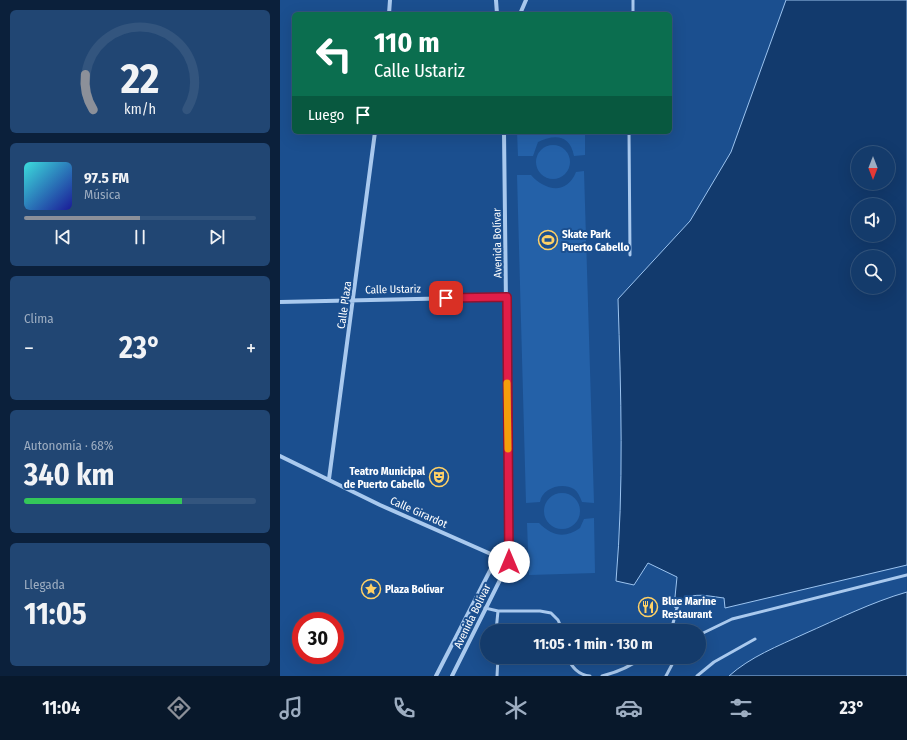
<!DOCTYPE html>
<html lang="es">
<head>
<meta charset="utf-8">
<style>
	body { margin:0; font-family:"Fira Sans Condensed",sans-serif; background:#214673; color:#f1f3f6; height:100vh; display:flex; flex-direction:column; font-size:15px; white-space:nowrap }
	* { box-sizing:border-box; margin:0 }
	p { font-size:13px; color:#9dadc1 }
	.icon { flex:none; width:22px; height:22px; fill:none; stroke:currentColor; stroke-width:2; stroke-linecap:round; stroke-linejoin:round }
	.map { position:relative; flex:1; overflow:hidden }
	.sheet { display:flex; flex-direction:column; gap:10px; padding:10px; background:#0b203b; width:280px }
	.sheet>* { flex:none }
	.top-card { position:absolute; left:12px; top:12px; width:380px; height:122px; border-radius:6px; box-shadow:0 4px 16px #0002,0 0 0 1px #33557e; background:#0b6e4f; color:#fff; overflow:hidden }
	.needle { width:26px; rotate:180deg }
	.tools { position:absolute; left:571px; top:146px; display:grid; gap:8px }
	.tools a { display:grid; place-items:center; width:44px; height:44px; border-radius:50%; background:#143b6b; box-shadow:0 4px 16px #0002,0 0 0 1px #33557e; font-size:20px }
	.speed { position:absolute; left:12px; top:612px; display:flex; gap:8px; font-size:20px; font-weight:700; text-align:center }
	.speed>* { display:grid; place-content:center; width:52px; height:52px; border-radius:50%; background:#143b6b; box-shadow:0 4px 16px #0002,0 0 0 1px #33557e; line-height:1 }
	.speed .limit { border:6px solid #d22; background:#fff; color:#111 }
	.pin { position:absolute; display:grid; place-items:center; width:34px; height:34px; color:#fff; margin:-17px; border-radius:8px; box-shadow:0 2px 6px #0006 }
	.me { position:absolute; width:44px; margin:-22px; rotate:0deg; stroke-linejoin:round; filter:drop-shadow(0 0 3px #0008) }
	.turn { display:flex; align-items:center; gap:14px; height:84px; padding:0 16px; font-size:18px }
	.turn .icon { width:52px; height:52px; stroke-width:2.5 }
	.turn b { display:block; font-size:28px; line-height:34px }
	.then { display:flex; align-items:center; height:38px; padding:0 16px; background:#0003; gap:8px; font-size:15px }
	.big { font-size:30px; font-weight:700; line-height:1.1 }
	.sheet .tile { flex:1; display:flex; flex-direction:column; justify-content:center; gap:6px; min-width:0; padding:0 14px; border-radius:6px; background:#214673 }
	.sheet .dial { align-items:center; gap:0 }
	.dial svg { height:104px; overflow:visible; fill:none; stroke:#33557e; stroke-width:7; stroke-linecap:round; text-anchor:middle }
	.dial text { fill:#f1f3f6; stroke:none }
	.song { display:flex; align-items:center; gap:12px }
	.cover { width:48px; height:48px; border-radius:6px; background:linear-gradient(135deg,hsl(180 70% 55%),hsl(240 70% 35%)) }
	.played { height:4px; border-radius:2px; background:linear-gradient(90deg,#8c9099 50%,#33557e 50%) }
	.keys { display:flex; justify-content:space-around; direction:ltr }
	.heat { display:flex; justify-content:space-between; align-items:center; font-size:22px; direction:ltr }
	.charge { height:6px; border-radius:3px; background:linear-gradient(90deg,#34c759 68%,#33557e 0) }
	.trip { position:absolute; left:200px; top:624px; width:226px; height:40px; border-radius:20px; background:#143b6b; box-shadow:0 4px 16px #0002,0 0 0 1px #33557e; font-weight:700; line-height:40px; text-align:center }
	.tab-bar { display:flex; height:64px; justify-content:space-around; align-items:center; background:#08182b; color:#9dadc1 }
	.tab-bar .icon { width:28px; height:28px }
	.tab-bar .current { color:#8c9099 }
	.tab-bar b { font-size:18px; color:#f1f3f6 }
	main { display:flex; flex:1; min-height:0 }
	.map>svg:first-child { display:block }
	.green { fill:#2461a8 }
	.water { fill:#123a6d; stroke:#9cc4f0; fill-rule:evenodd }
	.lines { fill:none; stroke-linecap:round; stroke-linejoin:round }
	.service { stroke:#a9c9ee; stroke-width:3 }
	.minor { stroke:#a9c9ee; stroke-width:4 }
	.route-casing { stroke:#92132f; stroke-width:10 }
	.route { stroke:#e11d48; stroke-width:7 }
	.slow { stroke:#f59e0b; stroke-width:7 }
	.labels { text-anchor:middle; stroke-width:4; stroke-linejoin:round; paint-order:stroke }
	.poi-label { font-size:11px; font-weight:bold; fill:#fff; stroke:#1b4f8f; text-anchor:start }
	.street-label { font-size:11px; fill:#fff; stroke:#1b4f8f }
</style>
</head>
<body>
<main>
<section class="sheet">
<div class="tile dial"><svg viewBox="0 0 100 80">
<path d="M14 69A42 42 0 1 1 86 69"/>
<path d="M14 69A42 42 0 0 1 8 42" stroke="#8c9099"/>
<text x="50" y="56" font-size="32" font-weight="700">22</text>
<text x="50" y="72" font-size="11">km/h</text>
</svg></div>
<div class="tile">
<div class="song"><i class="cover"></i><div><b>97.5 FM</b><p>Música</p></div></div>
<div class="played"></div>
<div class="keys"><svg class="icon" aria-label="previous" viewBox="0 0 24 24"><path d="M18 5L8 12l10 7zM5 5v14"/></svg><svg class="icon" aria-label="pause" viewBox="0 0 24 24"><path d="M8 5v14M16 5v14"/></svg><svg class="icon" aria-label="next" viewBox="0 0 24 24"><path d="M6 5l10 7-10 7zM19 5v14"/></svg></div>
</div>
<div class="tile"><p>Clima</p>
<div class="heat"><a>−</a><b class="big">23°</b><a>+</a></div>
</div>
<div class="tile"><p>Autonomía · 68%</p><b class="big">340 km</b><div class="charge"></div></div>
<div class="tile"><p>Llegada</p><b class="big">11:05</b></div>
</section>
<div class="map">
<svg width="627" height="676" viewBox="0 0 627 676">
	<rect width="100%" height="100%" fill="#1b4f8f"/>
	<!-- green -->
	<path class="green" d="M 237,132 L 305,132 L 305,155 L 294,156 C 290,135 275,134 258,142 L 253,156 L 238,156 Z
		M256 162a17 17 0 1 1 34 0a17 17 0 1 1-34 0Z
		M 304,171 L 314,503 L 302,502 C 300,497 298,492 294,489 C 282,482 262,488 260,502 L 246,503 L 237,175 L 251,175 C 265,191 287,195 296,172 Z
		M264 511a18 18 0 1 1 36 0a18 18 0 1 1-36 0Z
		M 314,518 L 315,573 L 249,575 L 247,523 L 259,523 C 272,536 285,539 300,528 L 304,519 Z"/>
	<!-- water -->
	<path class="water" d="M 506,0 L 627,0 L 627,565 L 445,608 L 444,598 C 434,597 418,593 409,597 C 403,600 402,606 397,608 L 394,607 L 397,577 L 368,563 L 354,585 L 336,581 C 344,487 341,394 338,299 L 410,221 L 451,152 ZM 578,153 L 608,153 L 608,183 L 578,183 ZM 578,205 L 608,205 L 608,235 L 578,235 ZM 578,257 L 608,257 L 608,287 L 578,287 Z
		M 627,592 L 627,676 L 449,676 C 470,657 498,646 524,634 C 558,619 592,602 627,592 Z"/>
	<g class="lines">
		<!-- service -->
		<path class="service" d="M 353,0 L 353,14
			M 349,132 L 350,255
			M 205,608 L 218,611 L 260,611 L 271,613 L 278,620 L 283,631
			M 216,631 L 218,611
			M 391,631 L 397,608
			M 419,635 L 452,619 L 627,575
			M 287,657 C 292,667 298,675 310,676
			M 217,676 L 218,657
			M 322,676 C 338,672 350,667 363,657
			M 386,676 L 396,657
			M 417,676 L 434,662 L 475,639"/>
		<!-- minor -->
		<path class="minor" d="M 216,0 L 217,14
			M 109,14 L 110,0
			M 240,14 L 246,0
			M 0,302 L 227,297
			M 0,456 L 100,505 L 229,562
			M 49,479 L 95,132
			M 156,676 L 217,557
			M 172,676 L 229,562 L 224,132"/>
	</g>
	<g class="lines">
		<!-- route casing -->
		<g class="route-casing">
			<path id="route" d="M 166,298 L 227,297 L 229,562"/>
		</g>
		<!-- route -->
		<use href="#route" class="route"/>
		<!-- slow -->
		<path class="slow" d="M 227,383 L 228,449"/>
	</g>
	<!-- icons -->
	<defs>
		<g id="stadium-ring" transform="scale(1)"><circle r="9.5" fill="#1b4f8f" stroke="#ffd166" stroke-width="1.5"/><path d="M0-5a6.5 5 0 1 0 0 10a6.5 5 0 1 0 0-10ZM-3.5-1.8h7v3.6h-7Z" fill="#ffd166"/></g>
		<g id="theatre-ring" transform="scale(1)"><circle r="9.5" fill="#1b4f8f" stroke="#ffd166" stroke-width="1.5"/><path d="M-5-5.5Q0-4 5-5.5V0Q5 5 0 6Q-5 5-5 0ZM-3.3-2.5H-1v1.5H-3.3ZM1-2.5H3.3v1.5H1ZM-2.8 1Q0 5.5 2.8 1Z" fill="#ffd166"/></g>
		<g id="sight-ring" transform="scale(1)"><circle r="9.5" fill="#1b4f8f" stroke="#ffd166" stroke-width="1.5"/><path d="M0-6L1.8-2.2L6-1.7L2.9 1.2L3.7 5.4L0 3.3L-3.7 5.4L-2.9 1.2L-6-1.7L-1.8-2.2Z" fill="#ffd166"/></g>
		<g id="restaurant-ring" transform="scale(1)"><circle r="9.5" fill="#1b4f8f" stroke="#ffd166" stroke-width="1.5"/><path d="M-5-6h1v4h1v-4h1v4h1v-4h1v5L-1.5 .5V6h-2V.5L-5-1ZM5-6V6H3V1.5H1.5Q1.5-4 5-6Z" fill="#ffd166"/></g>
	</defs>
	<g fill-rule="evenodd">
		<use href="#stadium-ring" x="268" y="240"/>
		<use href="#theatre-ring" x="159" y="477"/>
		<use href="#sight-ring" x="91" y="589"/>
		<use href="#restaurant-ring" x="368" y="607"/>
	</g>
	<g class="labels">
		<!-- poi labels -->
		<g class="poi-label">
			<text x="282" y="238">Skate Park<tspan x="282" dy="13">Puerto Cabello</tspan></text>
			<text x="145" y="475" text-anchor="end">Teatro Municipal<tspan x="145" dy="13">de Puerto Cabello</tspan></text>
			<text x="105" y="593">Plaza Bolívar</text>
			<text x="382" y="605">Blue Marine<tspan x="382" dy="13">Restaurant</tspan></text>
		</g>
		<!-- street labels -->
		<g class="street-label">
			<text transform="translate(217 243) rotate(-91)" y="4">Avenida Bolívar</text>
			<text transform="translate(113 289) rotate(-1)" y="4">Calle Ustariz</text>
			<text transform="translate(64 305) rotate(-82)" y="4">Calle Plaza</text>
			<text transform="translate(139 512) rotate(24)" y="4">Calle Girardot</text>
			<text transform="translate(192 616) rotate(-64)" y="4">Avenida Bolívar</text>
		</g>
	</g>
</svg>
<div class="tools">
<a><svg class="needle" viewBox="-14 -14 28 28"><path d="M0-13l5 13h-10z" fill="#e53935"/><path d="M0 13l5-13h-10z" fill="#9dadc1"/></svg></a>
<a><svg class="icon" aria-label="sound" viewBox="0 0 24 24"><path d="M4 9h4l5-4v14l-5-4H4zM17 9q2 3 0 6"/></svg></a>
<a><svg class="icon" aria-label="search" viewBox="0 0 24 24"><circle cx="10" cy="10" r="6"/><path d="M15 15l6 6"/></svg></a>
</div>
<div class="speed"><div class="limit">30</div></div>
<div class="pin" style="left:166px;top:298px;background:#d93025"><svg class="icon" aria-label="arrive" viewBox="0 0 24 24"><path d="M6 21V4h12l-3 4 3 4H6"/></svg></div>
<svg class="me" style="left:229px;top:562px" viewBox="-20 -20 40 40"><circle r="19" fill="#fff"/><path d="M0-13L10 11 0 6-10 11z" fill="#e11d48"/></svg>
<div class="trip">11:05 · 1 min · 130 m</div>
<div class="top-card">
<div class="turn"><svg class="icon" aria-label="left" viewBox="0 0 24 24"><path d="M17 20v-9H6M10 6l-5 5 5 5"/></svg><div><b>110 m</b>Calle Ustariz</div></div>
<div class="then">Luego<svg class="icon" aria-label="arrive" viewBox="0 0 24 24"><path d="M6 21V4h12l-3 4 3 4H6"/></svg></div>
</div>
</div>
</main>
<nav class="tab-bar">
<b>11:04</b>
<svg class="icon current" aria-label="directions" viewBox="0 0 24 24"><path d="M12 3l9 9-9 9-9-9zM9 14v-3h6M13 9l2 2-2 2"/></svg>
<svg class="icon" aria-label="music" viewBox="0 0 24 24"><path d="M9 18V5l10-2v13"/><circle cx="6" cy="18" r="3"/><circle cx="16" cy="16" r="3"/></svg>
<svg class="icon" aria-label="phone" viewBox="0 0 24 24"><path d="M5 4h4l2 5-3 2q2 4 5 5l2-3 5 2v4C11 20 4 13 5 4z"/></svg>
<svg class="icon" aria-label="climate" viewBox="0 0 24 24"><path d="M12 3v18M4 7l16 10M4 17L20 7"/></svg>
<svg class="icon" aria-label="car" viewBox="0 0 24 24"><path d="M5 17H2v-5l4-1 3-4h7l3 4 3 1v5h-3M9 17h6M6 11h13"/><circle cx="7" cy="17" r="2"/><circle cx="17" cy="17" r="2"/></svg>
<svg class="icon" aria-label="filters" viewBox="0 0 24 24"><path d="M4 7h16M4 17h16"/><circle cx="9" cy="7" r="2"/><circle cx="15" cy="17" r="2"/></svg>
<b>23°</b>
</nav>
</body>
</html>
